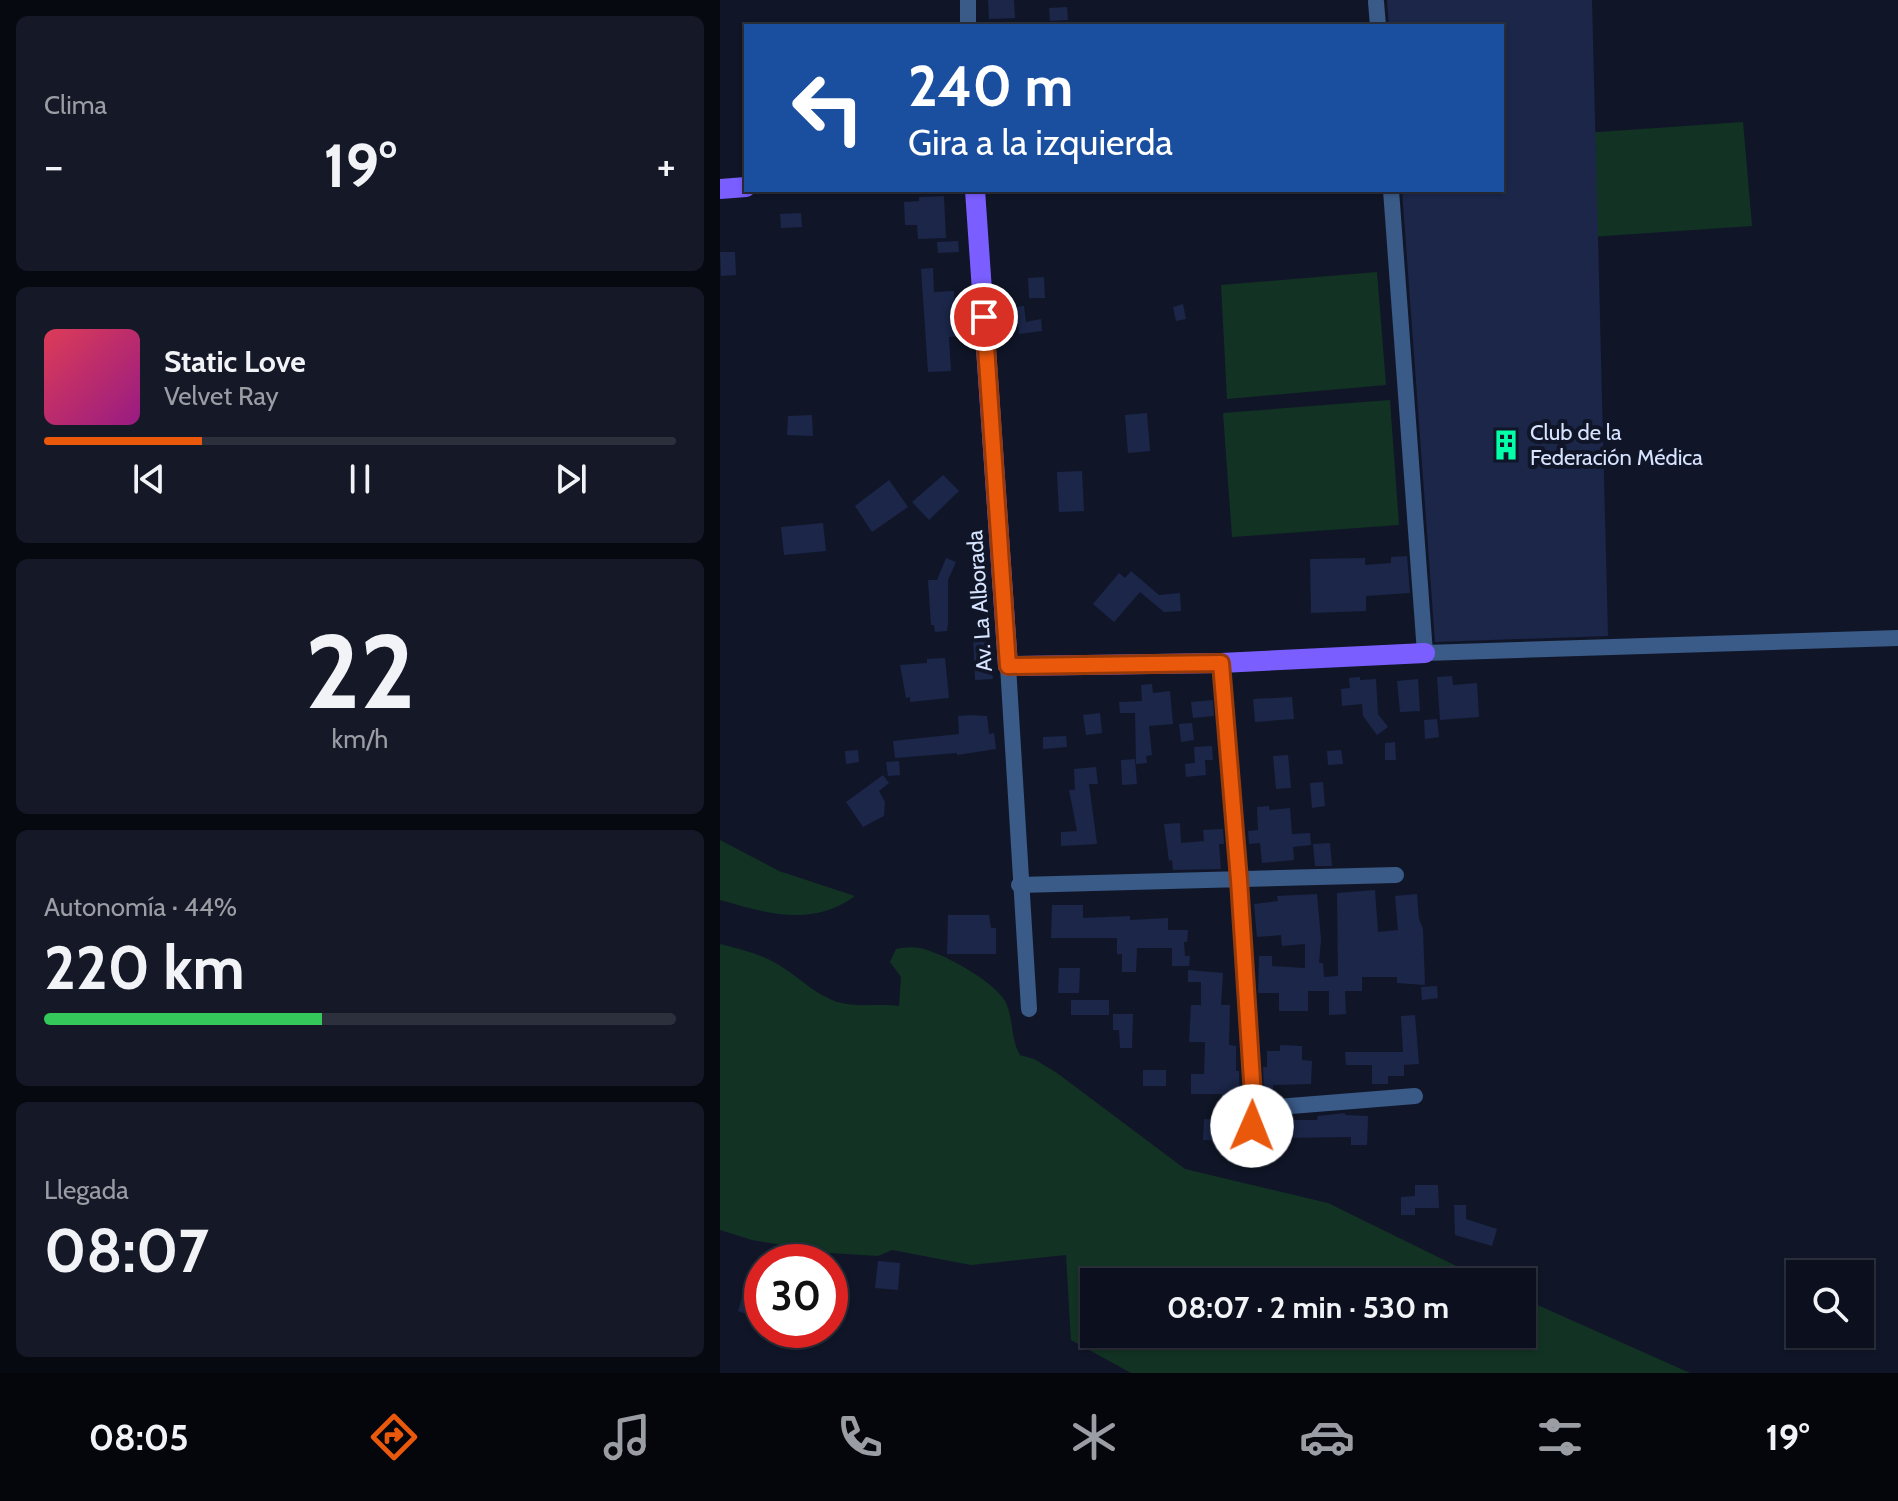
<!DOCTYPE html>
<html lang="es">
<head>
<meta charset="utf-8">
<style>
	body { margin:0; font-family:Cabin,sans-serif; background:#151927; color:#f1f3f6; height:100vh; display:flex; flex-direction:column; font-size:30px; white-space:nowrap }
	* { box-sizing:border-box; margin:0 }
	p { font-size:26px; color:#9a9da4 }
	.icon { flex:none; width:44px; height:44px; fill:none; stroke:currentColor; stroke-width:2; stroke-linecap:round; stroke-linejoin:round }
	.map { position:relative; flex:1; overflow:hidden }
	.side { display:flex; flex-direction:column; gap:16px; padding:16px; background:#070910; width:720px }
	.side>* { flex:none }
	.banner { position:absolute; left:24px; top:24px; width:760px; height:168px; border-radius:0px; box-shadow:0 2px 6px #0004,0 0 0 2px #2c303c; background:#1a4fa0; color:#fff; overflow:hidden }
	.tools { position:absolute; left:1066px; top:1260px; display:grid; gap:16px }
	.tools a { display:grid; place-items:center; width:88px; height:88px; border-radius:0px; background:#0c101e; box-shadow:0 2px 6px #0004,0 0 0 2px #2c303c; font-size:40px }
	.speed { position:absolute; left:24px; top:1244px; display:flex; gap:16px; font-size:40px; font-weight:700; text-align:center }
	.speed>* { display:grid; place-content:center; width:104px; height:104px; border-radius:50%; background:#0c101e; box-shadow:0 2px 6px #0004,0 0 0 2px #2c303c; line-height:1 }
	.speed .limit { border:12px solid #d22; background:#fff; color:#111 }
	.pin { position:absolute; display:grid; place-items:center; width:68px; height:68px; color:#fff; margin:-34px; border:4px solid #fff; border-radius:50%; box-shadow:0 2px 8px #0007 }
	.me { position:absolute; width:88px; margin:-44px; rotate:1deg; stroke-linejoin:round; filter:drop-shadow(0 0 6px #0008) }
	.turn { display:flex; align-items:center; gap:28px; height:168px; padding:0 32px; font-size:36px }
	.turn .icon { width:104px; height:104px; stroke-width:2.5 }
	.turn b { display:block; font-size:56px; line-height:68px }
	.big { font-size:60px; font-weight:800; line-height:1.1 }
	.side .card { flex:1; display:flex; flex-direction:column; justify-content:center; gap:12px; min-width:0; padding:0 28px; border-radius:12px; background:#151927 }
	.side .dial { align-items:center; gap:0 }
	.dial b { font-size:104px; line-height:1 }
	.song { display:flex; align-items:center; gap:24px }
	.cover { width:96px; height:96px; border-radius:12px; background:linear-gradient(135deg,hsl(350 70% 55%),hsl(310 70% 35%)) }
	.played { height:8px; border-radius:4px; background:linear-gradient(90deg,#ea580c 25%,#2c303c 25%) }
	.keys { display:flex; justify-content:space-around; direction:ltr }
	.heat { display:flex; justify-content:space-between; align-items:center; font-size:44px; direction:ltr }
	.charge { height:12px; border-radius:6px; background:linear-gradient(90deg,#34c759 44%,#2c303c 0) }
	.trip { position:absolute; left:360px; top:1268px; width:456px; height:80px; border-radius:0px; background:#0c101e; box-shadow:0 2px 6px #0004,0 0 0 2px #2c303c; font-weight:800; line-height:80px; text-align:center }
	.menu { display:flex; height:128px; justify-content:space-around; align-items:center; background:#05060c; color:#9a9da4 }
	.menu .icon { width:56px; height:56px }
	.menu .active { color:#ea580c }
	.menu b { font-size:36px; color:#f1f3f6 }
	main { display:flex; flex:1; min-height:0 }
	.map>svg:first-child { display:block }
	.green { fill:#123223 }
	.building { fill:#1b2649 }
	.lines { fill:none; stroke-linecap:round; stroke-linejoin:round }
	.minor { stroke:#3a5a88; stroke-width:16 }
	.major { stroke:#7b5eff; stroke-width:20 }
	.route-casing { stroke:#983908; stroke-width:20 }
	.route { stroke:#ea580c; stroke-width:14 }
	.labels { text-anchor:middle; stroke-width:8; stroke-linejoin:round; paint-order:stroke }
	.poi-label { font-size:22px; fill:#d7e4ff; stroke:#101628; text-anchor:start }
	.street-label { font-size:22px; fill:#d7e4ff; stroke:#101628 }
</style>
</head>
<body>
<main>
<section class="side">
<div class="card"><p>Clima</p>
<div class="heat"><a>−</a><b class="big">19°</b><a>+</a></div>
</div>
<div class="card">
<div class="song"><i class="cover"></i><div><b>Static Love</b><p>Velvet Ray</p></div></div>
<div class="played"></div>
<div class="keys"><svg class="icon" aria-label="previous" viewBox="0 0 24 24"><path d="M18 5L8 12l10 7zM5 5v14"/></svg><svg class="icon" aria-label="pause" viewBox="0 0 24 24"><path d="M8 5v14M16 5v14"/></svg><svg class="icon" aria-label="next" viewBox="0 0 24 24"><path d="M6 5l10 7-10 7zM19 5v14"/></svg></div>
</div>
<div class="card dial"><b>22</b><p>km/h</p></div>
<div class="card"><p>Autonomía · 44%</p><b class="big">220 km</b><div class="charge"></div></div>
<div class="card"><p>Llegada</p><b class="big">08:07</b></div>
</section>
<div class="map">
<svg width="1178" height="1373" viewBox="0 0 1178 1373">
	<rect width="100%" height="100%" fill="#101628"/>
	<!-- green -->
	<path class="green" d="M 1023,122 L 1032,226 L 870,237 L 864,133 Z
		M 657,272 L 666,385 L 507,399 L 501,285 Z
		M 670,400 L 679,525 L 512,537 L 503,413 Z
		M 0,840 L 59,871 L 135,896 C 91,928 47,913 0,900 Z
		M 0,944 C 20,949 41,954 59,965 C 79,977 94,994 117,1002 C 138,1008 158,1003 179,1006 L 181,977 L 170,962 L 176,949 C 186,947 197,946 207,950 C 229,957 273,981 285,1001 C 294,1018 290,1038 300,1055 L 314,1059 L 337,1073 L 465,1169 L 608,1203 L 769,1282 L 374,1282 L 374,1334 L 802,1334 L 802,1298 L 970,1373 L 411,1373 L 351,1340 L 346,1255 L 251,1265 L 172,1250 L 158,1256 L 110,1253 L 32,1240 L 0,1230 Z"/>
	<!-- building -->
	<path class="building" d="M 268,0 L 294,0 L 295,18 L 269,19 Z
		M 667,0 L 872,0 L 888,636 L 715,642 L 682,190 L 782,190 L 782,26 L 669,26 Z
		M 347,7 L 348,20 L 330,21 L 329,8 Z
		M 224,196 L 226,238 L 198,239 L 197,225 L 185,225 L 184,202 L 199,201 L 199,197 Z
		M 81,213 L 82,227 L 61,228 L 60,214 Z
		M 238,241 L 239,252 L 218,253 L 217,242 Z
		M 0,252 L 15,252 L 16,275 L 1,276 Z
		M 213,268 L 214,292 L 234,291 L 235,310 L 240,310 L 241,325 L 245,325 L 245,336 L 229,337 L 231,371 L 208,372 L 201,269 Z
		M 324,277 L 325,298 L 309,298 L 308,278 Z
		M 463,304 L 466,319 L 456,321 L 453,307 Z
		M 304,306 L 306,322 L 321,319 L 322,331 L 299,334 L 298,324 L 290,325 L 288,308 Z
		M 427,413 L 430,451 L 408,453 L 405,415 Z
		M 92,415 L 93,436 L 67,435 L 68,416 Z
		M 362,471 L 364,511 L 339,512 L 337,472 Z
		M 223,475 L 239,491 L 209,520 L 192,502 Z
		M 169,480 L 188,507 L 152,532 L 135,506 Z
		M 103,523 L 106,551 L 64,555 L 61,527 Z
		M 687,556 L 690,593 L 646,596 L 646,611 L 591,613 L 590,559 L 645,558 L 645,565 L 671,563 L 671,557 Z
		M 226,558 L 236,562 L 228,580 L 228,624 L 227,631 L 215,632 L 214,625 L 211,625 L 208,580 L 217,580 Z
		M 411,571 L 439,595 L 460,593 L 461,611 L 444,612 L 420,592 L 394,622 L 373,604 L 399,573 L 405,578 Z
		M 267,633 L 273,679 L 255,680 L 253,634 Z
		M 225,658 L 229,698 L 190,702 L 190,697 L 186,698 L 180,665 L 207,663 L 207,659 Z
		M 732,676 L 733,685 L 757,683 L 759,717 L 720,720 L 717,677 Z
		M 640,677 L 640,680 L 656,679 L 658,714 L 668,727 L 657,735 L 643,716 L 642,704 L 622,706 L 621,689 L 630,688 L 629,678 Z
		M 698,679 L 700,711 L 680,712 L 677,681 Z
		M 432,684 L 433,693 L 450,691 L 453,724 L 429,726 L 432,755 L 426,756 L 427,763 L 416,764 L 415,713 L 400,713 L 399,702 L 422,701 L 421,685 Z
		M 572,697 L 574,719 L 535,722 L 533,699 Z
		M 493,700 L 494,716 L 473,718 L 471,702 Z
		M 380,713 L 382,733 L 366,735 L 363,715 Z
		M 251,715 L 267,716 L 269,734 L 274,733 L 276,749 L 237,755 L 237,753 L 175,758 L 173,741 L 239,734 L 238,716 Z
		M 717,719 L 719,737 L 705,739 L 704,720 Z
		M 472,723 L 474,740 L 461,742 L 459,724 Z
		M 346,736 L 347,747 L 323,749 L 323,737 Z
		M 675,742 L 676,760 L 665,760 L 665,743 Z
		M 492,746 L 493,760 L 485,760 L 486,775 L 466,777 L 465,764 L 475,763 L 474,747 Z
		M 138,750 L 139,762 L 126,764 L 125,751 Z
		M 621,750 L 623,764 L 608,765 L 607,751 Z
		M 568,755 L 571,788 L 556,789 L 553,756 Z
		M 415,759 L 417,784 L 402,785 L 401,760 Z
		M 179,761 L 180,775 L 168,776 L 166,762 Z
		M 376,767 L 378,784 L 369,784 L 377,844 L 341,846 L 341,832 L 357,831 L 349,790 L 355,790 L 354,769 Z
		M 163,775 L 169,783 L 159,791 L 165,802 L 164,816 L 143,827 L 126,802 Z
		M 603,782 L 605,806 L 592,808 L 590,783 Z
		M 549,806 L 549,810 L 570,808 L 572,834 L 590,833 L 591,845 L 573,847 L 574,860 L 542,863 L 540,843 L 529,844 L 528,831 L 538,830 L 537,807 Z
		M 460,823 L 461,843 L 484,841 L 483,830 L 503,829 L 504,844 L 499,844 L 501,869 L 453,870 L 452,860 L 449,861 L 444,824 Z
		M 610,843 L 612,866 L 595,866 L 593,844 Z
		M 655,890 L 658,932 L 678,930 L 675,896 L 697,894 L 699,919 L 703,929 L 705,985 L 677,983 L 677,977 L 642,977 L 642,991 L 625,991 L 626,1014 L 609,1015 L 609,991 L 588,991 L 588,1011 L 559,1011 L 559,993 L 538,993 L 539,956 L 552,956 L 552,966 L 585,968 L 585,944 L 562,946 L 561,935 L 537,937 L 534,904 L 558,901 L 557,896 L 597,894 L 601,939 L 599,963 L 603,963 L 604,977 L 618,976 L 617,893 Z
		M 332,905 L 363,905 L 363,918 L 410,916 L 410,920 L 448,918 L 448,930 L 468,930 L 467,942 L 464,942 L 465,956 L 470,956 L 469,966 L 452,966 L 452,948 L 417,948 L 416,972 L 402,972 L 402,954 L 397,954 L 397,938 L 331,938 Z
		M 228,915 L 269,915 L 271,928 L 276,928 L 276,954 L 227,954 Z
		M 339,968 L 360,968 L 359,993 L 338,993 Z
		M 468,970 L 503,973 L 501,1005 L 510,1005 L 509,1045 L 516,1046 L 516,1071 L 519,1071 L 520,1113 L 502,1112 L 502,1094 L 471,1094 L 471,1074 L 484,1074 L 485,1042 L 469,1042 L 471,1005 L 481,1005 L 481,982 L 468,982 Z
		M 717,986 L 718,998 L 702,1000 L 701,987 Z
		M 351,1000 L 389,1000 L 389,1015 L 351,1015 Z
		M 393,1014 L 413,1014 L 412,1048 L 400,1048 L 399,1030 L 393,1030 Z
		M 695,1015 L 699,1064 L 684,1065 L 684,1076 L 668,1076 L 668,1084 L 652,1084 L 652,1065 L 626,1065 L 625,1052 L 683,1052 L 681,1016 Z
		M 560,1045 L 582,1046 L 582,1060 L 592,1061 L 591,1084 L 553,1085 L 553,1092 L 544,1092 L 543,1067 L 547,1067 L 547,1051 L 560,1051 Z
		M 423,1070 L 446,1070 L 446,1086 L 423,1086 Z
		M 625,1113 L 625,1115 L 648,1116 L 647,1145 L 631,1145 L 631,1137 L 560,1138 L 560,1120 L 597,1120 L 598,1116 Z
		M 484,1119 L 507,1120 L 507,1141 L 483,1140 Z
		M 695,1185 L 718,1185 L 719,1208 L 695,1208 L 695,1215 L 681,1215 L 681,1197 L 695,1196 Z
		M 734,1205 L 746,1205 L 746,1219 L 777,1229 L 772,1246 L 735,1235 Z
		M 158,1261 L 180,1263 L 178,1290 L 155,1288 Z
		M 28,1277 L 42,1282 L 42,1296 L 36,1317 L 18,1311 Z"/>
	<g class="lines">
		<!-- minor -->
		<path class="minor" d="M 248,0 L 248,26
			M 656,2 L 658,26
			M 671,190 L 705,653 L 1178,638
			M 501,663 L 519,880 L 533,1096 L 530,1144
			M 288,666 L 309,1009
			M 299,885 L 676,875
			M 533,1109 L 695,1096"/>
		<!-- major -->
		<path class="major" d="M 0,189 L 26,187
			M 255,190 L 288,666 L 501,663 L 705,653"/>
	</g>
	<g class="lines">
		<!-- route casing -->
		<g class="route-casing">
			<path id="route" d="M 264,317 L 288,666 L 501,663 L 519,880 L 533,1096 L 532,1126"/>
		</g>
		<!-- route -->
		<use href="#route" class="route"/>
	</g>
	<!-- icons -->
	<defs>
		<g id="building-bare" transform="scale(2.4)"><path d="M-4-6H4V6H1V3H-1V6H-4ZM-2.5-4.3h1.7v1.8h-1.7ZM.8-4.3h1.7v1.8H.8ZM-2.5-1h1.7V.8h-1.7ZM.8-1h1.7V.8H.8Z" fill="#03ffa8" stroke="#101628" stroke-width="2.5" paint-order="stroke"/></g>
	</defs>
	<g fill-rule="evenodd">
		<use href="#building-bare" x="786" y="445"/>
	</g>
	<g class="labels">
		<!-- poi labels -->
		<g class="poi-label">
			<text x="810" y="440">Club de la<tspan x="810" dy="25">Federación Médica</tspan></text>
		</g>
		<!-- street labels -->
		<g class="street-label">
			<text transform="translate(259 601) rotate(-94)" y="8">Av. La Alborada</text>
		</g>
	</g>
</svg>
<div class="tools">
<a><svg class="icon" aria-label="search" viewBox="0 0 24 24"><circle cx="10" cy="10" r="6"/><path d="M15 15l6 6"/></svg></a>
</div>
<div class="speed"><div class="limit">30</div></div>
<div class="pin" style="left:264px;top:317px;background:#d93025"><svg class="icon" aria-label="arrive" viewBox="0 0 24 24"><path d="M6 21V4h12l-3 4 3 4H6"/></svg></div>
<svg class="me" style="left:532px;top:1126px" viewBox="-20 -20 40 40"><circle r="19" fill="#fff"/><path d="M0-13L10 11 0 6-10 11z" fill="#ea580c"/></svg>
<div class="trip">08:07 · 2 min · 530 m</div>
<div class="banner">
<div class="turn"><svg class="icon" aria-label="left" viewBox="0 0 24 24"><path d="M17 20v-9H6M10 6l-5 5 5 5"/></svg><div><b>240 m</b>Gira a la izquierda</div></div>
</div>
</div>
</main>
<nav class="menu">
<b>08:05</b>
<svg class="icon active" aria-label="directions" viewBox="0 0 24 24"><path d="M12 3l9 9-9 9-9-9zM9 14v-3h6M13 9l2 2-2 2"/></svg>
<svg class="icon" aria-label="music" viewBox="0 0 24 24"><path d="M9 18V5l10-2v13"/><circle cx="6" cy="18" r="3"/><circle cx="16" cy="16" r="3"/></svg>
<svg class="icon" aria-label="phone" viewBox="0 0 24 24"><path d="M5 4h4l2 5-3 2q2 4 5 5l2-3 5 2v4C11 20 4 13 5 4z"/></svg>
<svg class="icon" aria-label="climate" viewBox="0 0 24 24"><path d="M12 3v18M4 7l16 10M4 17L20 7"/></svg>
<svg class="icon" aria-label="car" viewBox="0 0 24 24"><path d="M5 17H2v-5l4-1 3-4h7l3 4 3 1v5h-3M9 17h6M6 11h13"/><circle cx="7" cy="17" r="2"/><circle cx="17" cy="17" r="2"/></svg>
<svg class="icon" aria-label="filters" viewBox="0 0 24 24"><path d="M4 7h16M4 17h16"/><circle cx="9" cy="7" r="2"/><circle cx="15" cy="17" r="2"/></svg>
<b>19°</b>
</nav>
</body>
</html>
